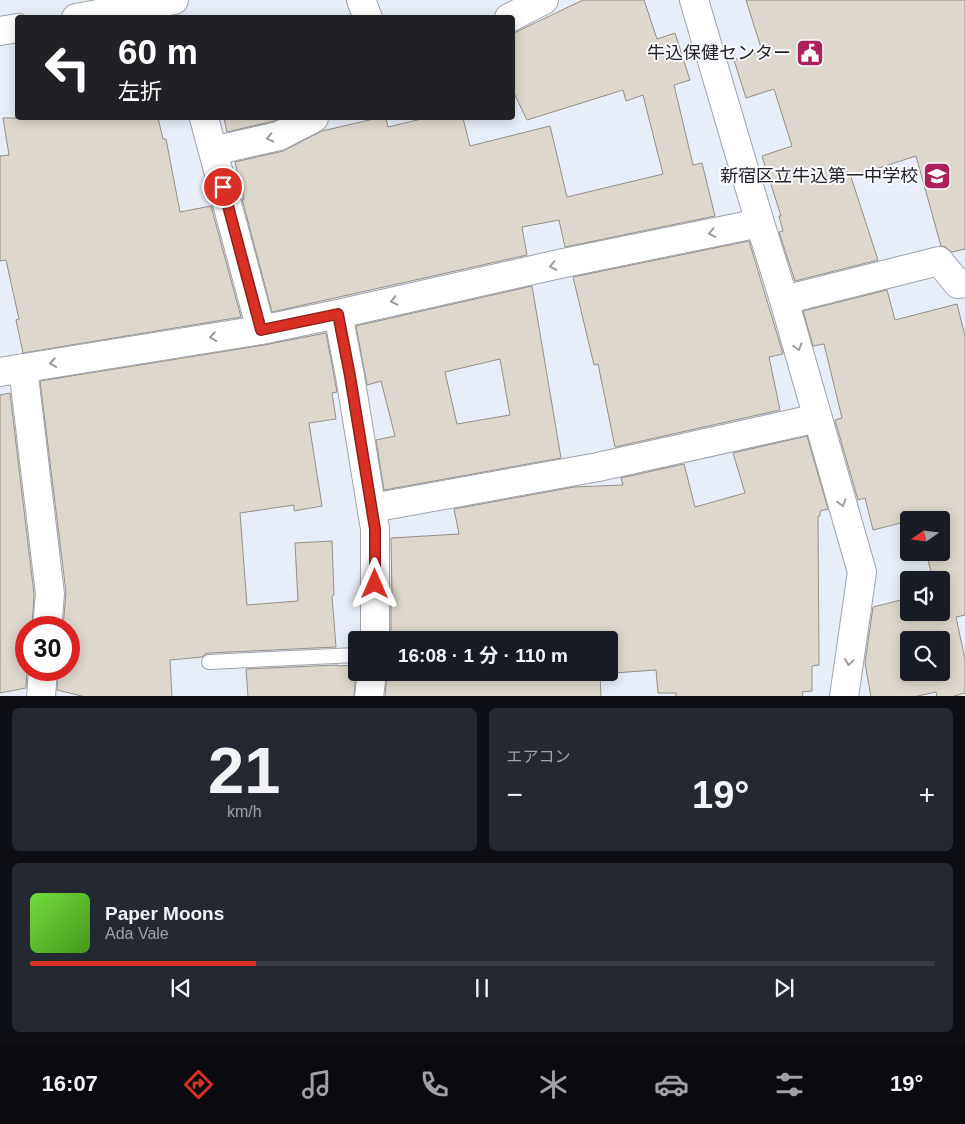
<!DOCTYPE html>
<html lang="ja">
<head>
<meta charset="utf-8">
<style>
	body { margin:0; font-family:Arial,"Noto Sans JP",sans-serif; background:#242831; color:#f1f3f6; height:100vh; display:flex; flex-direction:column; font-size:19px; white-space:nowrap }
	* { box-sizing:border-box; margin:0 }
	p { font-size:16px; color:#9ea1a6 }
	.icon { flex:none; width:28px; height:28px; fill:none; stroke:currentColor; stroke-width:2; stroke-linecap:round; stroke-linejoin:round }
	.map { position:relative; height:696px; overflow:hidden }
	.details { display:flex; flex-direction:column; gap:12px; padding:12px; background:#0d0f14; flex:1 }
	.details>* { flex:none }
	.hud { position:absolute; left:15px; top:15px; width:500px; height:105px; border-radius:5px; box-shadow:0 2px 12px #0003; background:#202124; color:#fff; overflow:hidden }
	.needle { width:32px; rotate:256deg }
	.controls { position:absolute; left:900px; top:511px; display:grid; gap:10px }
	.controls a { display:grid; place-items:center; width:50px; height:50px; border-radius:5px; background:#171b24; box-shadow:0 2px 12px #0003; font-size:25px }
	.speed { position:absolute; left:15px; top:616px; display:flex; gap:10px; font-size:25px; font-weight:700; text-align:center }
	.speed>* { display:grid; place-content:center; width:65px; height:65px; border-radius:50%; background:#171b24; box-shadow:0 2px 12px #0003; line-height:1 }
	.speed .limit { border:8px solid #d22; background:#fff; color:#111 }
	.pin { position:absolute; display:grid; place-items:center; width:42px; height:42px; color:#fff; margin:-21px; border:2px solid #fff; border-radius:50%; box-shadow:0 1px 5px #0007 }
	.me { position:absolute; width:55px; margin:-28px; rotate:0deg; stroke-linejoin:round; filter:drop-shadow(0 0 4px #0008) }
	.turn { display:flex; align-items:center; gap:18px; height:105px; padding:0 20px; font-size:22px }
	.turn .icon { width:65px; height:65px; stroke-width:2.5 }
	.turn b { display:block; font-size:35px; line-height:42px }
	.big { font-size:38px; font-weight:700; line-height:1.1 }
	.details .card { flex:1; display:flex; flex-direction:column; justify-content:center; gap:8px; min-width:0; padding:0 18px; border-radius:8px; background:#242831 }
	.details .dial { align-items:center; gap:0 }
	.dial b { font-size:65px; line-height:1 }
	.song { display:flex; align-items:center; gap:15px }
	.cover { width:60px; height:60px; border-radius:8px; background:linear-gradient(135deg,hsl(100 70% 55%),hsl(100 70% 35%)) }
	.played { height:5px; border-radius:2px; background:linear-gradient(90deg,#d93025 25%,#363941 25%) }
	.keys { display:flex; justify-content:space-around; direction:ltr }
	.heat { display:flex; justify-content:space-between; align-items:center; font-size:28px; direction:ltr }
	.details .tiles { flex:1; display:grid; gap:12px; grid-template-columns:1fr 1fr }
	.card:last-child { grid-column:span 2 }
	.trip { position:absolute; left:348px; top:631px; width:270px; height:50px; border-radius:5px; background:#171b24; box-shadow:0 2px 12px #0003; font-weight:700; line-height:50px; text-align:center }
	.dock { display:flex; height:80px; justify-content:space-around; align-items:center; background:#090b0e; color:#9ea1a6 }
	.dock .icon { width:35px; height:35px }
	.dock .active { color:#d93025 }
	.dock b { font-size:22px; color:#f1f3f6 }
	.map>svg:first-child { display:block }
	.building { fill:#ddd7cd; stroke:#948e86; fill-rule:evenodd }
	.lines { fill:none; stroke-linecap:round; stroke-linejoin:round }
	.service-casing { stroke:#9ea4ad; stroke-width:16 }
	.minor-casing { stroke:#9ea4ad; stroke-width:30 }
	.service { stroke:#fff; stroke-width:14 }
	.minor { stroke:#fff; stroke-width:28 }
	.oneway { stroke:#9b9c9d }
	.route-casing { stroke:#8d1f18; stroke-width:12 }
	.route { stroke:#d93025; stroke-width:9 }
	.labels { text-anchor:middle; stroke-width:4; stroke-linejoin:round; paint-order:stroke }
	.poi-label { font-size:18px; fill:#202226; stroke:#f9fbff; text-anchor:end }
</style>
</head>
<body>
<div class="map">
<svg width="965" height="697" viewBox="0 0 965 697">
	<rect width="100%" height="100%" fill="#e8eef8"/>
	<!-- building -->
	<path class="building" d="M 583,0 L 644,0 L 657,39 L 675,33 L 690,80 L 674,85 L 693,165 L 702,163 L 715,216 L 565,247 L 559,220 L 522,227 L 527,255 L 272,312 L 242,199 L 244,199 L 235,162 L 283,151 L 322,131 L 378,118 L 386,118 L 388,127 L 426,118 L 463,118 L 470,146 L 550,126 L 567,197 L 663,174 L 643,95 L 626,101 L 623,90 L 527,120 L 512,89 L 512,34 Z
		M 746,0 L 965,0 L 965,249 L 952,252 L 944,246 L 941,246 L 916,156 L 851,177 L 878,260 L 795,281 L 779,232 L 783,231 L 779,216 L 781,216 L 762,156 L 792,146 L 774,89 L 746,98 L 734,60 L 762,51 Z
		M 3,118 L 158,118 L 163,139 L 166,139 L 180,212 L 211,206 L 241,317 L 23,353 L 16,320 L 19,319 L 6,260 L 0,261 L 0,156 L 9,155 Z
		M 224,118 L 281,118 L 274,121 L 227,132 Z
		M 749,241 L 783,354 L 769,357 L 780,410 L 615,447 L 598,364 L 594,365 L 573,277 Z
		M 532,286 L 561,458 L 384,490 L 376,440 L 395,436 L 381,381 L 367,385 L 356,326 ZM 500,359 L 510,415 L 457,424 L 445,372 Z
		M 887,290 L 895,320 L 957,304 L 965,336 L 965,615 L 956,617 L 965,659 L 965,693 L 951,697 L 937,697 L 936,692 L 913,697 L 871,697 L 865,663 L 873,607 L 909,598 L 909,612 L 941,612 L 941,580 L 933,580 L 926,552 L 941,552 L 941,520 L 918,520 L 917,519 L 909,520 L 909,521 L 873,530 L 865,498 L 858,500 L 835,420 L 842,418 L 824,344 L 813,346 L 803,311 ZM 909,640 L 941,640 L 941,672 L 909,672 Z
		M 326,333 L 337,392 L 332,393 L 336,419 L 309,423 L 322,506 L 294,511 L 294,505 L 240,513 L 247,605 L 298,601 L 295,543 L 332,541 L 334,595 L 332,596 L 336,647 L 209,653 L 205,654 L 202,657 L 170,660 L 172,697 L 86,697 L 57,690 L 58,670 L 69,670 L 69,628 L 63,628 L 66,592 L 40,381 L 264,345 Z
		M 10,393 L 34,594 L 32,628 L 26,628 L 26,670 L 27,670 L 26,688 L 0,693 L 0,395 Z
		M 807,436 L 828,509 L 820,511 L 820,516 L 818,516 L 819,665 L 812,666 L 812,691 L 802,692 L 803,697 L 676,697 L 676,693 L 658,693 L 656,670 L 600,674 L 601,697 L 385,697 L 387,672 L 609,672 L 609,640 L 391,640 L 391,595 L 392,595 L 391,538 L 459,534 L 454,509 L 574,487 L 623,485 L 621,478 L 684,464 L 695,507 L 745,493 L 733,453 Z
		M 338,665 L 338,666 L 356,665 L 354,697 L 248,697 L 246,669 Z"/>
	<g class="lines">
		<!-- service casing -->
		<g class="service-casing">
			<path id="service" d="M 209,662 L 356,655"/>
		</g>
		<!-- minor casing -->
		<g class="minor-casing">
			<path id="minor" d="M 361,0 L 368,18
				M 694,0 L 760,223 L 784,300 L 862,572 L 844,697
				M 76,18 L 174,0
				M 509,18 L 544,0
				M 0,31 L 18,28
				M 204,118 L 261,330
				M 213,151 L 279,136 L 314,118
				M 784,300 L 939,261 L 958,284 L 965,283
				M 338,314 L 350,376 L 375,529 L 375,640
				M 23,368 L 50,594 L 47,628
				M 0,372 L 261,330 L 338,314 L 559,264 L 760,223
				M 372,508 L 598,467 L 818,418
				M 41,697 L 43,670
				M 369,697 L 372,672"/>
		</g>
		<!-- service -->
		<use href="#service" class="service"/>
		<!-- minor -->
		<use href="#minor" class="minor"/>
	</g>
	<!-- one-way arrows -->
	<defs><path id="oneway-chevron" d="M-2-3.5L2.5 0L-2 3.5" fill="none" stroke-width="1.6" stroke-linecap="round" stroke-linejoin="round" transform="scale(1.25)"/></defs>
	<g class="oneway">
		<use href="#oneway-chevron" transform="translate(270 138) rotate(167)"/>
		<use href="#oneway-chevron" transform="translate(712 233) rotate(169)"/>
		<use href="#oneway-chevron" transform="translate(553 266) rotate(168)"/>
		<use href="#oneway-chevron" transform="translate(394 301) rotate(167)"/>
		<use href="#oneway-chevron" transform="translate(213 337) rotate(171)"/>
		<use href="#oneway-chevron" transform="translate(798 347) rotate(74)"/>
		<use href="#oneway-chevron" transform="translate(53 363) rotate(171)"/>
		<use href="#oneway-chevron" transform="translate(842 503) rotate(74)"/>
		<use href="#oneway-chevron" transform="translate(849 662) rotate(98)"/>
	</g>
	<g class="lines">
		<!-- route casing -->
		<g class="route-casing">
			<path id="route" d="M 223,187 L 261,330 L 338,314 L 350,376 L 375,529 L 375,584"/>
		</g>
		<!-- route -->
		<use href="#route" class="route"/>
	</g>
	<!-- icons -->
	<defs>
		<g id="civic-square" transform="scale(1.4375)"><rect x="-9" y="-9" width="18" height="18" rx="4" fill="#ae205b" stroke="#f9fbff"/><path d="M-.6-6.5H3V-4.5H.6V-3L4-1V1h2V6H-6V1h2V-1L-.6-3ZM-1.2 2.5V6h2.4V2.5Z" fill="#fff"/></g>
		<g id="school-square" transform="scale(1.4375)"><rect x="-9" y="-9" width="18" height="18" rx="4" fill="#ae205b" stroke="#f9fbff"/><path d="M0-5L7-2L0 1L-7-2ZM-4 1L0 2.5L4 1V4Q0 6-4 4Z" fill="#fff"/></g>
	</defs>
	<g fill-rule="evenodd">
		<use href="#civic-square" x="810" y="53"/>
		<use href="#school-square" x="937" y="176"/>
	</g>
	<g class="labels">
		<!-- poi labels -->
		<g class="poi-label">
			<text x="791" y="59">牛込保健センター</text>
			<text x="918" y="182">新宿区立牛込第一中学校</text>
		</g>
	</g>
</svg>
<div class="controls">
<a><svg class="needle" viewBox="-14 -14 28 28"><path d="M0-13l5 13h-10z" fill="#e53935"/><path d="M0 13l5-13h-10z" fill="#9ea1a6"/></svg></a>
<a><svg class="icon" aria-label="sound" viewBox="0 0 24 24"><path d="M4 9h4l5-4v14l-5-4H4zM17 9q2 3 0 6"/></svg></a>
<a><svg class="icon" aria-label="search" viewBox="0 0 24 24"><circle cx="10" cy="10" r="6"/><path d="M15 15l6 6"/></svg></a>
</div>
<div class="speed"><div class="limit">30</div></div>
<div class="pin" style="left:223px;top:187px;background:#d93025"><svg class="icon" aria-label="arrive" viewBox="0 0 24 24"><path d="M6 21V4h12l-3 4 3 4H6"/></svg></div>
<svg class="me" style="left:375px;top:584px" viewBox="-20 -20 40 40"><path d="M0-17L14 15 0 8-14 15z" fill="#d93025" stroke="#fff" stroke-width="4"/></svg>
<div class="trip">16:08 · 1 分 · 110 m</div>
<div class="hud">
<div class="turn"><svg class="icon" aria-label="left" viewBox="0 0 24 24"><path d="M17 20v-9H6M10 6l-5 5 5 5"/></svg><div><b>60 m</b>左折</div></div>
</div>
</div>
<section class="details">
<div class="tiles">
<div class="card dial"><b>21</b><p>km/h</p></div>
<div class="card"><p>エアコン</p>
<div class="heat"><a>−</a><b class="big">19°</b><a>+</a></div>
</div>
<div class="card">
<div class="song"><i class="cover"></i><div><b>Paper Moons</b><p>Ada Vale</p></div></div>
<div class="played"></div>
<div class="keys"><svg class="icon" aria-label="previous" viewBox="0 0 24 24"><path d="M18 5L8 12l10 7zM5 5v14"/></svg><svg class="icon" aria-label="pause" viewBox="0 0 24 24"><path d="M8 5v14M16 5v14"/></svg><svg class="icon" aria-label="next" viewBox="0 0 24 24"><path d="M6 5l10 7-10 7zM19 5v14"/></svg></div>
</div>
</div>
</section>
<nav class="dock">
<b>16:07</b>
<svg class="icon active" aria-label="directions" viewBox="0 0 24 24"><path d="M12 3l9 9-9 9-9-9zM9 14v-3h6M13 9l2 2-2 2"/></svg>
<svg class="icon" aria-label="music" viewBox="0 0 24 24"><path d="M9 18V5l10-2v13"/><circle cx="6" cy="18" r="3"/><circle cx="16" cy="16" r="3"/></svg>
<svg class="icon" aria-label="phone" viewBox="0 0 24 24"><path d="M5 4h4l2 5-3 2q2 4 5 5l2-3 5 2v4C11 20 4 13 5 4z"/></svg>
<svg class="icon" aria-label="climate" viewBox="0 0 24 24"><path d="M12 3v18M4 7l16 10M4 17L20 7"/></svg>
<svg class="icon" aria-label="car" viewBox="0 0 24 24"><path d="M5 17H2v-5l4-1 3-4h7l3 4 3 1v5h-3M9 17h6M6 11h13"/><circle cx="7" cy="17" r="2"/><circle cx="17" cy="17" r="2"/></svg>
<svg class="icon" aria-label="filters" viewBox="0 0 24 24"><path d="M4 7h16M4 17h16"/><circle cx="9" cy="7" r="2"/><circle cx="15" cy="17" r="2"/></svg>
<b>19°</b>
</nav>
</body>
</html>
